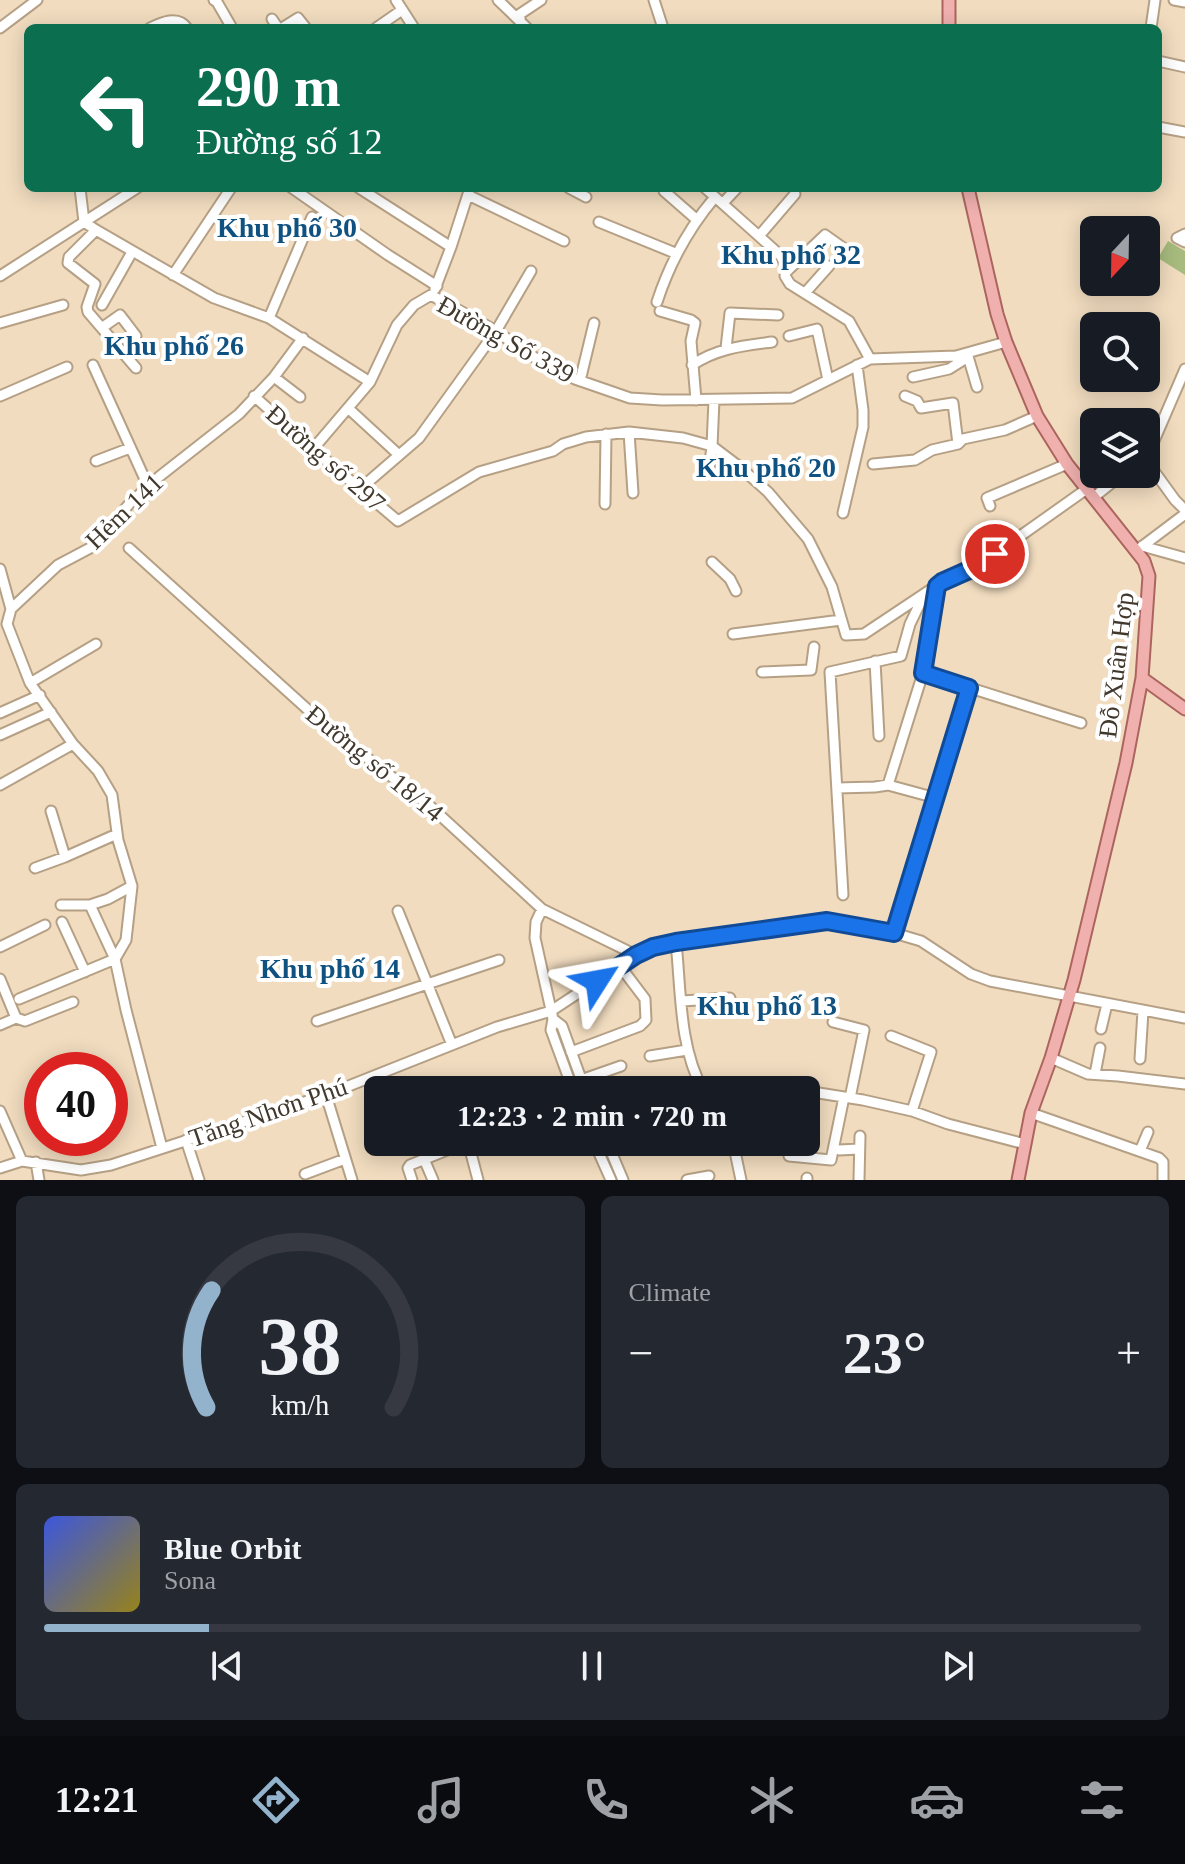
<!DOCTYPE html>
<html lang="en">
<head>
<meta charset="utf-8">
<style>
	body { margin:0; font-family:"Times New Roman",serif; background:#242831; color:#f1f3f6; height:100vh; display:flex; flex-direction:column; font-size:30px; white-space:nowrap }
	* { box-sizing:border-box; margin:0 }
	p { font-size:26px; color:#9ea1a6 }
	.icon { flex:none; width:44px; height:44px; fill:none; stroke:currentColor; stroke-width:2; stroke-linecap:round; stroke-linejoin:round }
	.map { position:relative; height:1180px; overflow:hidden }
	.sheet { display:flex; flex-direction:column; gap:16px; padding:16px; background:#0d0f14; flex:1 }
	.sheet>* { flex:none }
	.banner { position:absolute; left:24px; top:24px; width:1138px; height:168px; border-radius:12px; box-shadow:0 4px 20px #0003; background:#0b6e4f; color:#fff; overflow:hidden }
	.needle { width:52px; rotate:202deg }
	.buttons { position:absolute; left:1080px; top:216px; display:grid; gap:16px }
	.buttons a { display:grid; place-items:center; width:80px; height:80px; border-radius:12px; background:#171b24; box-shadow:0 4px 20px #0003; font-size:40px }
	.speed { position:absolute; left:24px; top:1052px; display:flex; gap:16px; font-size:40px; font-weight:700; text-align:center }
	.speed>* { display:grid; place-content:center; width:104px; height:104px; border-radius:50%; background:#171b24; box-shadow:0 4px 20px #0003; line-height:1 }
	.speed .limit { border:12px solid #d22; background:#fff; color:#111 }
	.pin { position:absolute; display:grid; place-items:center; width:68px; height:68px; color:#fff; margin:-34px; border:4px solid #fff; border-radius:50%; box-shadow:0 2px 8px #0007 }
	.me { position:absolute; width:88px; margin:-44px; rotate:56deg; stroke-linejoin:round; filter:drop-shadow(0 0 6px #0008) }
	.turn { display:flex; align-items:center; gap:28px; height:168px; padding:0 40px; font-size:36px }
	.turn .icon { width:104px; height:104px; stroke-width:2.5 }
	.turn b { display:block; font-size:56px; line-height:68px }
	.big { font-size:60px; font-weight:600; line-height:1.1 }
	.sheet .tile { flex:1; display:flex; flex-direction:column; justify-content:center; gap:12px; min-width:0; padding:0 28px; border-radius:12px; background:#242831 }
	.sheet .dial { align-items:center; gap:0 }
	.dial svg { height:208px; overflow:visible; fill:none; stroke:#363941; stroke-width:7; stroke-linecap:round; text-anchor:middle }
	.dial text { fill:#f1f3f6; stroke:none }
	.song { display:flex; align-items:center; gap:24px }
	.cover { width:96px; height:96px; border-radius:12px; background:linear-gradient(135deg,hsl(230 70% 55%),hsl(50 70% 35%)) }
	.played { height:8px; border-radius:4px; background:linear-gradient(90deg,#93b3cd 15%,#363941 15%) }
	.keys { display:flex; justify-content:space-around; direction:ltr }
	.heat { display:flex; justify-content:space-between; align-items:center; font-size:44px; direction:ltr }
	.sheet .tiles { flex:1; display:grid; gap:16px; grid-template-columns:1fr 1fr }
	.tile:last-child { grid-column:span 2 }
	.trip { position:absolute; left:364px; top:1076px; width:456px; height:80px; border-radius:12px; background:#171b24; box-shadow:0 4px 20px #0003; font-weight:600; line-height:80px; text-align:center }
	.tabs { display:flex; height:128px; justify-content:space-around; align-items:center; background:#090b0e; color:#9ea1a6 }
	.tabs .icon { width:56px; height:56px }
	.tabs .active { color:#93b3cd }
	.tabs b { font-size:36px; color:#f1f3f6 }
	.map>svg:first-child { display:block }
	.green { fill:#a7bb7e }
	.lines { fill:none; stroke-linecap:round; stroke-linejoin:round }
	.minor-casing { stroke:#b5a085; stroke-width:13 }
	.major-casing { stroke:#ac655e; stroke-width:15 }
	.minor { stroke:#fff; stroke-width:9 }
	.major { stroke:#efb0ae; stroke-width:11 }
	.route-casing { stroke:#114b97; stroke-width:20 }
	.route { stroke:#1a73e8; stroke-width:14 }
	.labels { text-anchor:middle; stroke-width:8; stroke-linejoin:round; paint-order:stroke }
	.street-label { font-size:26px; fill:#42392e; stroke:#fff }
	.neighbourhood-label { font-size:28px; font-weight:bold; fill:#0f5180; stroke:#fff }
</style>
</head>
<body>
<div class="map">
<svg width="1185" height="1180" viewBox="0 0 1185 1180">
	<rect width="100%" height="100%" fill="#f1dcbf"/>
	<!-- green -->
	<path class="green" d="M 1168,241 L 1185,251 L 1185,275 L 1158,258 Z"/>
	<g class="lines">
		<!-- minor casing -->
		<g class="minor-casing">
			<path id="minor" d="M 214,0 L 217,2 L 232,28
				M 396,0 L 414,28
				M 498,0 L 527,28
				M 654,0 L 663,28
				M 1174,0 L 1185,2
				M 272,19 L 278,28
				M 520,19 L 520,14 L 541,0
				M 0,28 L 37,0
				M 150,28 C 162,22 178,15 187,28
				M 282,28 L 298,18 L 306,28
				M 376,28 L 402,10
				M 1151,28 L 1155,0
				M 1158,61 L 1185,67
				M 1158,127 L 1185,132
				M 80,188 L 84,222 L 96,230 L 214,298 L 269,318 L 370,382 L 397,325 L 414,305 L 431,295 L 496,331 L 530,355 L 575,379 L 630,398 L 662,400 L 792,398 L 870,359 L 956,356 L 1006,342
				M 292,188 L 388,255 L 437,286
				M 359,188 L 451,247
				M 569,188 L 586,197
				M 705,188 L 779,254 C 784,261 788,267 785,276 L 790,284 L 849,321 L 870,359
				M 664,191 L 696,219
				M 468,195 L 564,241
				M 723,203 L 737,188
				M 599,222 L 675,253
				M 96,230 L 69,257 L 68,263 L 95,284 L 87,307 L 88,312 L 136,368
				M 1185,234 L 1177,238 L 1185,242
				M 759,236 L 795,194
				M 787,271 L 825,235 L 849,252
				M 173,275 L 231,188
				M 0,276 L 137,188
				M 435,289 L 451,247 L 470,188
				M 805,293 L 829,266
				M 657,302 C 670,262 688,229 715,197
				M 102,305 L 132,252
				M 660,311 L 691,320 L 695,323 L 691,341 L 696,400
				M 269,318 L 312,217
				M 0,323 L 63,305
				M 103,327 L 120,315 L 136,336
				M 789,336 L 817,329 L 828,380
				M 726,348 L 730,313 L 778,315
				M 967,353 L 977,387
				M 93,365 L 148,486
				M 692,365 C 718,348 742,346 772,342
				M 274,377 L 300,397
				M 913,377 L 949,369 L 968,357
				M 580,381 L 594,323
				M 0,396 L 67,367
				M 254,396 L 313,449 L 398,521 L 479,472 L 553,451 L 563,444 L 586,437 L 629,432 L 683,438 L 712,446 L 741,468 L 768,492 L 808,539 L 832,587 L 846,635 L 864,634 L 942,582 L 978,566 L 1088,488
				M 905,396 L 917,401 L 921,408 L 953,403 L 958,444
				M 349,409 L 399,455
				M 629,432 L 633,493
				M 313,449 L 370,382
				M 1146,453 L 1154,441 L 1185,369
				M 1146,460 L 1175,500 L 1185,510
				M 96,461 L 130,448
				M 873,464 L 915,460 L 932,450 L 958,444 L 963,439 L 1005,430 L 1037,416
				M 709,471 L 712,446 L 714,400
				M 361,488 L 419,438 L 496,331 L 531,271
				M 1094,497 L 1123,474
				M 605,504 L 606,434
				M 990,506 L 987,498 L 1067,464
				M 843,513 L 863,427 L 863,410 L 857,365
				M 1142,546 L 1185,558
				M 129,548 L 327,727 L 431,807 L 542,909 L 636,955
				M 1136,551 L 1185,514
				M 712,562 L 730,579 L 736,591
				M 0,569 L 11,609 L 7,624
				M 11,609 L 58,565 L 92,547 L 131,502 L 160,476 L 239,414 L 274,377 L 303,338
				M 7,624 L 30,683 L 73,744 L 98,771 L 112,795 L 118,840 L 132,886 L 126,940 L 115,959 L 126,1010 L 162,1148
				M 733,634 L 841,620
				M 875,661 L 879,736
				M 762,672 L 811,670 L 814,647
				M 923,673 L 1081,723
				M 30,683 L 96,644
				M 0,713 L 40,695
				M 0,735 L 51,712
				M 0,785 L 73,744
				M 888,785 L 923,673 L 937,586
				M 837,788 L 875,787 L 888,785 L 936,798
				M 51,811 L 65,857 L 117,834
				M 35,868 L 65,857
				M 843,895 L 830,672 L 901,656 L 910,624 L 923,597
				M 61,905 L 90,905 L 108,899 L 132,886
				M 542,909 L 536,922 L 535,938 L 553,1019 L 551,1030 L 573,1090
				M 398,911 L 452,1045
				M 62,922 L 85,972
				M 894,933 L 969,688
				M 676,942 C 681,990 679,1047 703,1090
				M 0,947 L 45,925
				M 0,979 L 16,1018 L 0,1025
				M 19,999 L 115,959 L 90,905
				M 682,1001 L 730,998
				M 16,1018 L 25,1021 L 73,1002
				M 553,1019 L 562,1026 L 585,1090
				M 317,1021 L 499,960
				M 833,1022 L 864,1030 L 850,1098
				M 1101,1029 L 1107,1004
				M 891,1036 L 931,1052 L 912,1111
				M 571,1052 L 640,1026 L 646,1020 L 645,999 L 620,966
				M 650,1056 L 687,1050
				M 1051,1058 L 1088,1074 L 1118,1076 L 1185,1084
				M 1140,1059 L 1143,1011
				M 1095,1074 L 1100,1048
				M 581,1080 L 621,1066
				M 778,1086 L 801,1090
				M 806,1091 L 863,1100 L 912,1111 L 948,1124 L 1025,1144
				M 326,1095 L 352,1180
				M 0,1111 L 22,1161
				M 1031,1113 L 1159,1158 L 1163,1162 L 1163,1180
				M 186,1140 L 199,1180
				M 468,1142 L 478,1180
				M 594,1142 L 611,1180
				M 607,1142 L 623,1180
				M 733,1142 L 741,1180
				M 839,1150 L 859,1149
				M 1140,1151 L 1148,1132
				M 789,1156 L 831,1160 L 844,1097
				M 424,1159 L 433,1180
				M 36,1162 L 39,1180
				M 0,1168 L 22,1161 L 81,1170 L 111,1165 L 326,1095 L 497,1027 L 551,1011 L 636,955 L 653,947 L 676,942 L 827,921 L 894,933 L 921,941 L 971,974 L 990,981 L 1185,1018
				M 305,1174 L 345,1159
				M 412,1180 L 408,1168 L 410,1165 L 467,1142
				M 687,1180 L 709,1176
				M 807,1180 L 807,1178
				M 859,1180 L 860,1136"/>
		</g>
		<!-- major casing -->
		<g class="major-casing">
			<path id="major" d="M 949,28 L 949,0
				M 968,188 L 997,314 L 1006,342 L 1037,416 L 1067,464 L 1144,561 L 1149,576 L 1142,678 L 1126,763 L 1074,980 L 1051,1058 L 1031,1113 L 1018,1180
				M 1142,678 L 1185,709"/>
		</g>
		<!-- minor -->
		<use href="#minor" class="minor"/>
		<!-- major -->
		<use href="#major" class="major"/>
	</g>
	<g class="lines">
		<!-- route casing -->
		<g class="route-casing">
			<path id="route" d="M 597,981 L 636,955 L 653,947 L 676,942 L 827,921 L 894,933 L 969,688 L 923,673 L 937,586 L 942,582 L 978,566 L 995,554"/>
		</g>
		<!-- route -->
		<use href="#route" class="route"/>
	</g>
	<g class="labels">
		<!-- street labels -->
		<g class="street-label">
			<text transform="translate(506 339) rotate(29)" y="9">Đường Số 339</text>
			<text transform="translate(326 458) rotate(41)" y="9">Đường số 297</text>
			<text transform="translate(124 511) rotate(-44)" y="9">Hẻm 141</text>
			<text transform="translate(1116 665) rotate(-83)" y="9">Đỗ Xuân Hợp</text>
			<text transform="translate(375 763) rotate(39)" y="9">Đường số 18/14</text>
			<text transform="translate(268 1112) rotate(-19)" y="9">Tăng Nhơn Phú</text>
		</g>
		<!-- neighbourhood labels -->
		<g class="neighbourhood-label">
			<text x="287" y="237">Khu phố 30</text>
			<text x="791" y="264">Khu phố 32</text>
			<text x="174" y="355">Khu phố 26</text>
			<text x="766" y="477">Khu phố 20</text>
			<text x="330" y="978">Khu phố 14</text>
			<text x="767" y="1015">Khu phố 13</text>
		</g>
	</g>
</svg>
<div class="buttons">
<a><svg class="needle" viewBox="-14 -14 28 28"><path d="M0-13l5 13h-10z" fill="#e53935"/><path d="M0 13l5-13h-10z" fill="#9ea1a6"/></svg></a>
<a><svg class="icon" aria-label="search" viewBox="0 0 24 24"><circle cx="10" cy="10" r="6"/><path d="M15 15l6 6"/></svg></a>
<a><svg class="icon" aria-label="layers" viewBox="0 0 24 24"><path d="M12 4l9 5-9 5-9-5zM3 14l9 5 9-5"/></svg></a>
</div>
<div class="speed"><div class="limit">40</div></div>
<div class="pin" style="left:995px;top:554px;background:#d93025"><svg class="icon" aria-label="arrive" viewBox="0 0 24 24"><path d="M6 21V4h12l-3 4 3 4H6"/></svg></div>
<svg class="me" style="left:597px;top:981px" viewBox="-20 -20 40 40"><path d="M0-17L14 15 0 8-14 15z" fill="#1a73e8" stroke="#fff" stroke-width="4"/></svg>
<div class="trip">12:23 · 2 min · 720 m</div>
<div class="banner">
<div class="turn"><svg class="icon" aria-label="left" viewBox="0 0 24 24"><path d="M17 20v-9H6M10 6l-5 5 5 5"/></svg><div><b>290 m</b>Đường số 12</div></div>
</div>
</div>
<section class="sheet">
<div class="tiles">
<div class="tile dial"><svg viewBox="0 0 100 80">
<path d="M14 69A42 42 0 1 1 86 69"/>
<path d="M14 69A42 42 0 0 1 16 24" stroke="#93b3cd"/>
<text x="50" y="56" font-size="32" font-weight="700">38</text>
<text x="50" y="72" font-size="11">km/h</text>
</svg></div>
<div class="tile"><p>Climate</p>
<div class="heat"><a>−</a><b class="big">23°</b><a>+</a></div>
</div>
<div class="tile">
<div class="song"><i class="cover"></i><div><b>Blue Orbit</b><p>Sona</p></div></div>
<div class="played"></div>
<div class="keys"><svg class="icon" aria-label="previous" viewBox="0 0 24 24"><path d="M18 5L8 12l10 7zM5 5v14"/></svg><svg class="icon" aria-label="pause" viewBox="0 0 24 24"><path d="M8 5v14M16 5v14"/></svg><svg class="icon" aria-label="next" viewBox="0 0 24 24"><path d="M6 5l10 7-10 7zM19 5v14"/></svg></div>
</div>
</div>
</section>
<nav class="tabs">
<b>12:21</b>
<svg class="icon active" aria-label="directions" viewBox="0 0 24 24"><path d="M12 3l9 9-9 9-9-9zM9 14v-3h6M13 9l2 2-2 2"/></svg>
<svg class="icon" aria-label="music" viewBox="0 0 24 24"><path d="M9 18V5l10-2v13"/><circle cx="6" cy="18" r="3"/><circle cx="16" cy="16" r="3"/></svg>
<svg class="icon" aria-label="phone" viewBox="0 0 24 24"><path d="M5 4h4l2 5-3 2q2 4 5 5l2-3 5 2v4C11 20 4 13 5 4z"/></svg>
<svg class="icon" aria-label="climate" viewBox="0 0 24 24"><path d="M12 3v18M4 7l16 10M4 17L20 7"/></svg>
<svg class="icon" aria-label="car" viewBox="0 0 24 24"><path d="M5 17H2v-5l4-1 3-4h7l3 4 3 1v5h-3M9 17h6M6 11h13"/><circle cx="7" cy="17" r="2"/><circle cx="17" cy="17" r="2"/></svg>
<svg class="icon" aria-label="filters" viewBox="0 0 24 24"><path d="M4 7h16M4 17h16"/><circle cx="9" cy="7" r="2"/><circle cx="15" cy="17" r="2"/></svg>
</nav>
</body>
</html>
